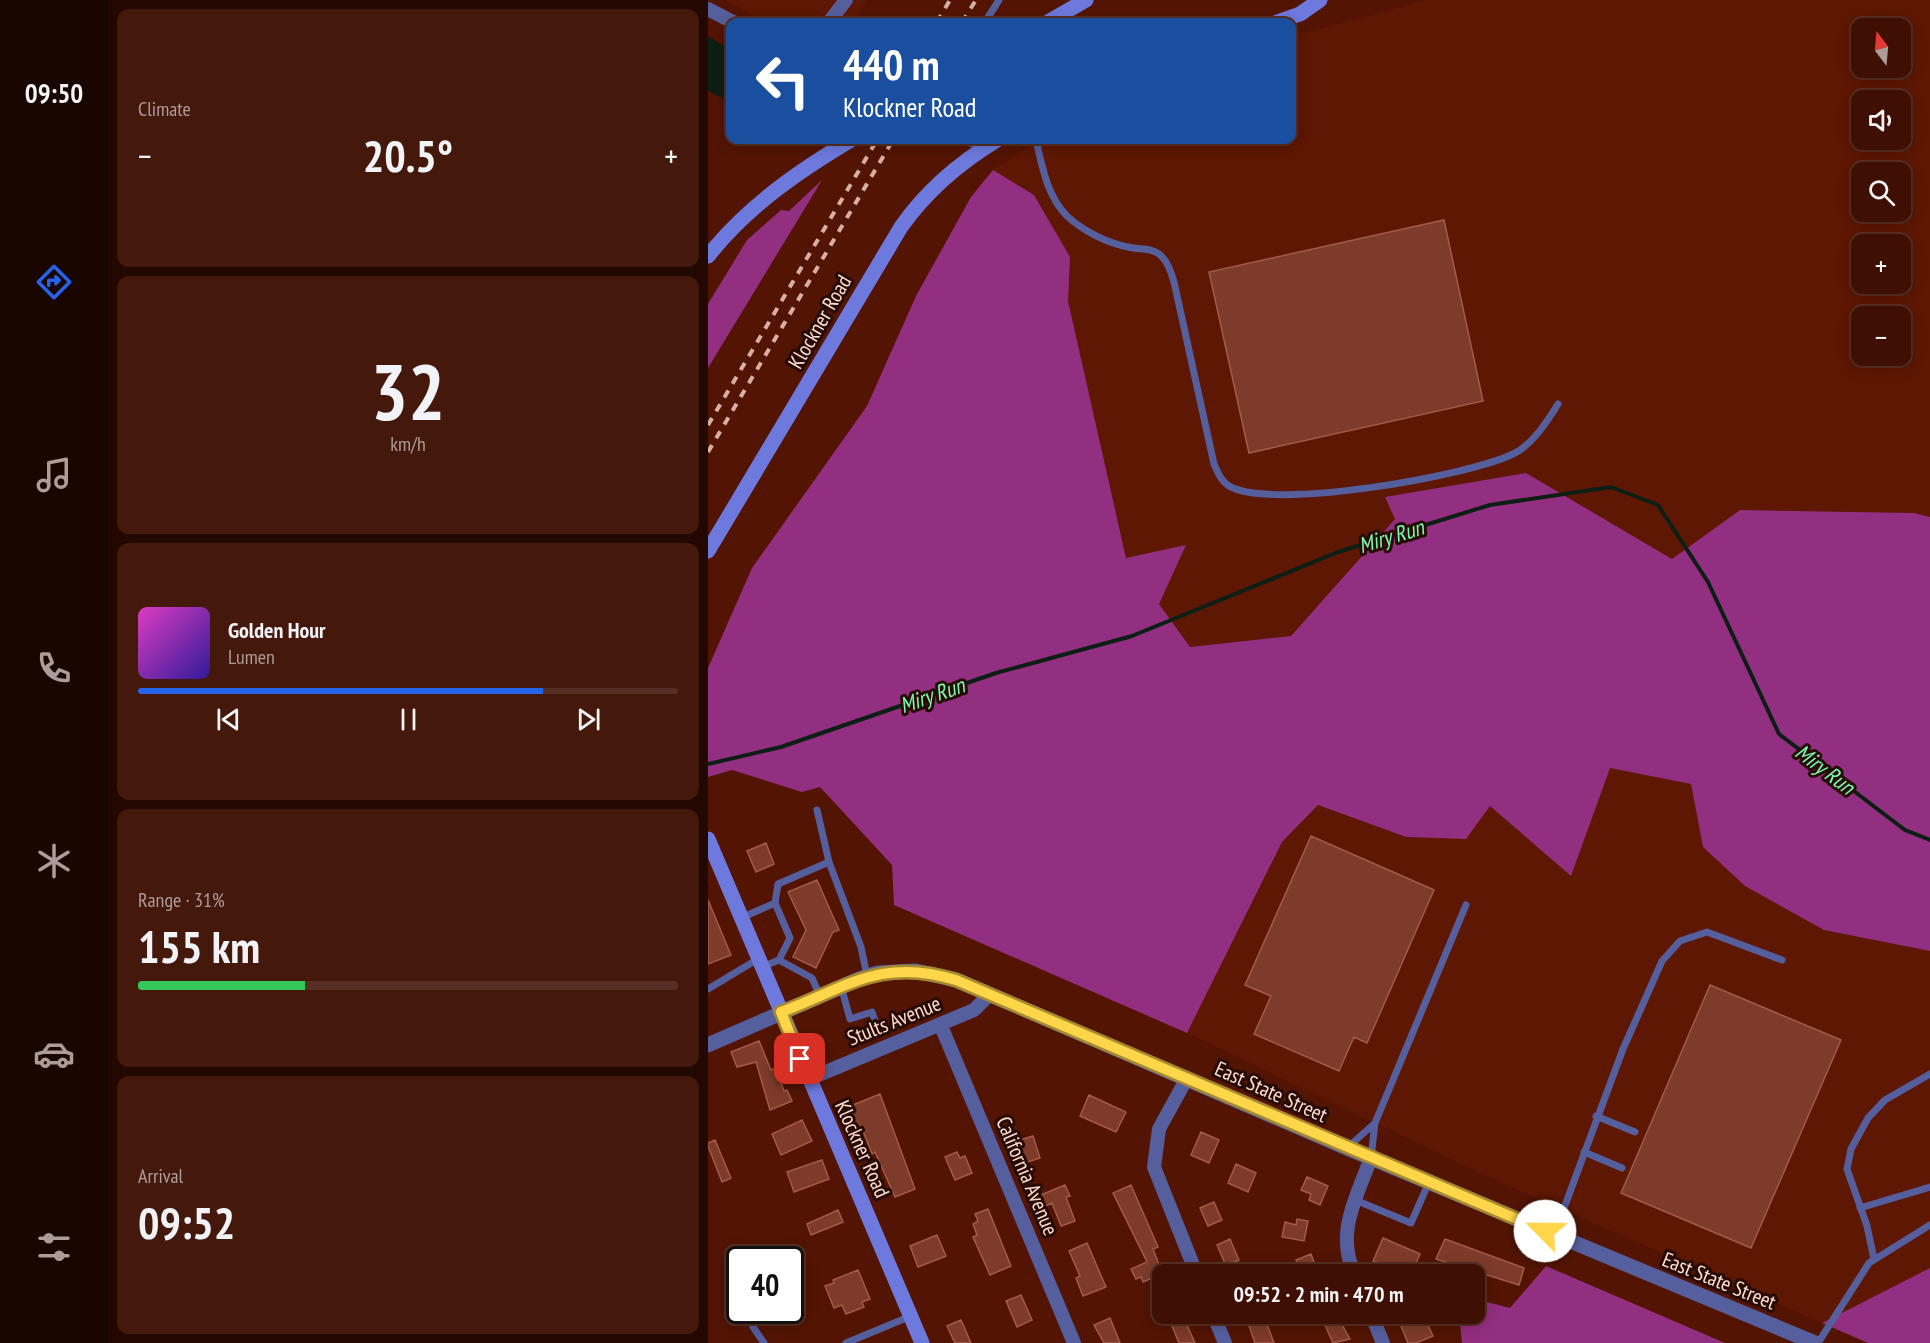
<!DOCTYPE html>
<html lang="en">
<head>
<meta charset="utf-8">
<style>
	body { margin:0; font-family:"PT Sans Narrow",sans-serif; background:#45180c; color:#f1f3f6; height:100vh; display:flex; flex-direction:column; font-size:22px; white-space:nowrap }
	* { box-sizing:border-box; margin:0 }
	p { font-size:20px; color:#ad9c99 }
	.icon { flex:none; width:33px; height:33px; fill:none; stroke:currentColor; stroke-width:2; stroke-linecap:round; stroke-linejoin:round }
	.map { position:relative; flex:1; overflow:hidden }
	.side { display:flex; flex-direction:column; gap:9px; padding:9px; background:#220801; width:600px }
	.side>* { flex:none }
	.guide { position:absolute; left:18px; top:18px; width:570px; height:126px; border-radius:12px; box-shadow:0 3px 15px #0003,0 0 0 2px #572f24; background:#1a4fa0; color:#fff; overflow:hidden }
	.needle { width:39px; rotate:344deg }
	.tools { position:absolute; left:1143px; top:18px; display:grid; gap:12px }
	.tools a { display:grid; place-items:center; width:60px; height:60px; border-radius:12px; background:#3e0f02; box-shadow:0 3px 15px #0003,0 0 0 2px #572f24; font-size:30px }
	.speed { position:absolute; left:18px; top:1246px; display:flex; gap:12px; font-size:30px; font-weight:700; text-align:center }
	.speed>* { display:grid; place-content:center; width:78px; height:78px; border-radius:50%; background:#3e0f02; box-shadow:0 3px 15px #0003,0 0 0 2px #572f24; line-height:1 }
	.speed .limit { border:3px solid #111; border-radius:9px; background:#fff; color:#111 }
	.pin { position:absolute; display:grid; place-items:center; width:51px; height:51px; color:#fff; margin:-26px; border-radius:12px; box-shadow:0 3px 9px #0006 }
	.me { position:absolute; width:66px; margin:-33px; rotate:293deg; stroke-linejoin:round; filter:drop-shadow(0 0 4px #0008) }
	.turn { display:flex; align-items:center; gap:21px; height:126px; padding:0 18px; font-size:27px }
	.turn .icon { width:78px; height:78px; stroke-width:2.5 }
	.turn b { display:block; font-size:42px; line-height:51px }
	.big { font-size:45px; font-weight:600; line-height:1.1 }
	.side .widget { flex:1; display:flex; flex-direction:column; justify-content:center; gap:9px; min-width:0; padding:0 21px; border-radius:12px; background:#45180c }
	.side .dial { align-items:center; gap:0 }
	.dial b { font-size:78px; line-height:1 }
	.song { display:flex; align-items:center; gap:18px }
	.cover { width:72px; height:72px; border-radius:9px; background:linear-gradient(135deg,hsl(310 70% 55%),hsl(250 70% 35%)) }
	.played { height:6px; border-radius:3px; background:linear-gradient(90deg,#2563eb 75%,#572f24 75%) }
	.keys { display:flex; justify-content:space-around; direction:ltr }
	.heat { display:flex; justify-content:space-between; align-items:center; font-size:33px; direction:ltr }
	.charge { height:9px; border-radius:4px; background:linear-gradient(90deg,#34c759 31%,#572f24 0) }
	.trip { position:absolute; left:444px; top:1264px; width:333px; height:60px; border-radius:12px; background:#3e0f02; box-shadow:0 3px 15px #0003,0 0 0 2px #572f24; font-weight:600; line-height:60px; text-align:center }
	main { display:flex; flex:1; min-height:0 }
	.tab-bar { display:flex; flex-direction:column; width:108px; justify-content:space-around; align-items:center; background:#190601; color:#ad9c99 }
	.tab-bar .icon { width:42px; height:42px }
	.tab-bar .current { color:#2563eb }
	.tab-bar b { font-size:27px; color:#f1f3f6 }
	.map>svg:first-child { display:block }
	.built { fill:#5e1702; fill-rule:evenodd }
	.forest { fill:#932f80 }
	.water { fill:#0d1f14 }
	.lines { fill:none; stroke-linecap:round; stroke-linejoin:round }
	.stream { stroke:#0d1f14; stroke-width:4 }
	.building { fill:#7e3b29; stroke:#a15b48; stroke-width:1.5 }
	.service { stroke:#565f9e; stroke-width:7 }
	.minor { stroke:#565f9e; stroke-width:14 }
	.tertiary { stroke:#565f9e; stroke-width:15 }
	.secondary { stroke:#6d79dd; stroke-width:15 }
	.rail { stroke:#d7b0a5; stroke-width:4; stroke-dasharray:8 8; stroke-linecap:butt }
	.route-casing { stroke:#a68a30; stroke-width:15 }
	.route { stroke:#ffd54a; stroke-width:10 }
	.labels { text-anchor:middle; stroke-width:6; stroke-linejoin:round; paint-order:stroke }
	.street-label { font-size:21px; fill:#feddd4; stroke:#270c05 }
	.water-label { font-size:22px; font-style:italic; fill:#79f9af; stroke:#270c05 }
</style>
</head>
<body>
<main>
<nav class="tab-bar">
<b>09:50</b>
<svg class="icon current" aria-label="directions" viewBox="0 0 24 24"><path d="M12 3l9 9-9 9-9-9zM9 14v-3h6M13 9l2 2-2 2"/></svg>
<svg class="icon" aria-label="music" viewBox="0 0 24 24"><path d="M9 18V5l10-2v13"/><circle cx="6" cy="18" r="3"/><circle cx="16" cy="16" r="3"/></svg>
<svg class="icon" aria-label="phone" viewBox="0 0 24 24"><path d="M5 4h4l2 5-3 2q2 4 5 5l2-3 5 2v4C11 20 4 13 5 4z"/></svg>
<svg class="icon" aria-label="climate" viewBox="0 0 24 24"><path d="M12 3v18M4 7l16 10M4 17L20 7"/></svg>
<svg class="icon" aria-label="car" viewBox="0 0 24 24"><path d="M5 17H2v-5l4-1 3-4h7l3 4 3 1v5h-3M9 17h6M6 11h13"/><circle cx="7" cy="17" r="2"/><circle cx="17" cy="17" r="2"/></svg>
<svg class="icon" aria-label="filters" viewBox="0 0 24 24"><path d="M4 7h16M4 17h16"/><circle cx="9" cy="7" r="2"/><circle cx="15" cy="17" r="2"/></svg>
</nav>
<section class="side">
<div class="widget"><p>Climate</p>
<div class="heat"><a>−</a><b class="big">20.5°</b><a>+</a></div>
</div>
<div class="widget dial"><b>32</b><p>km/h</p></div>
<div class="widget">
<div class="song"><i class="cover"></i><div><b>Golden Hour</b><p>Lumen</p></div></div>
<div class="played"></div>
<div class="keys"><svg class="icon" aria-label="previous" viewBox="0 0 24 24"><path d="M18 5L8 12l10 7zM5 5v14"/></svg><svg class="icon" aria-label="pause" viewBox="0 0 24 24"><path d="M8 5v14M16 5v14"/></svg><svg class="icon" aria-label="next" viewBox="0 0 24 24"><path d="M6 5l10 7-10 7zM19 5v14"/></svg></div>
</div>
<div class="widget"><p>Range · 31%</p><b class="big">155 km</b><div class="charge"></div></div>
<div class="widget"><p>Arrival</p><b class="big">09:52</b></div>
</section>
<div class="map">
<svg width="1222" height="1343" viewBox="0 0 1222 1343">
	<rect width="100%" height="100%" fill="#531403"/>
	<!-- built -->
	<path class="built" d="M 18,0 L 159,0 L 146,22 L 56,22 Z
		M 719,0 L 1222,0 L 1222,517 L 1206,513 L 1032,510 L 964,559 L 818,473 L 677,497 L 687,518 L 583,636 L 482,647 L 418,558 L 360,301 L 362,257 L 285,170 L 329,140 L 584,140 L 584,36 ZM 1154,28 L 1192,28 L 1192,68 L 1154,68 ZM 1154,100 L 1192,100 L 1192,140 L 1154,140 ZM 1154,172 L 1192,172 L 1192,212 L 1154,212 ZM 1154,244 L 1192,244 L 1192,284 L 1154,284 ZM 1154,316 L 1192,316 L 1192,356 L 1154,356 Z
		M 902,768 L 983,783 L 995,847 L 1116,930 L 1222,951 L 1222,1268 L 1114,1323 L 791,1182 L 479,1033 L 574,842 L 610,805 L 698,837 L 782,806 Z"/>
	<!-- forest -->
	<path class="forest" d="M 285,170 L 326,195 L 362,257 L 360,301 L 418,558 L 478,545 L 451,604 L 482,647 L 583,636 L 687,519 L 677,497 L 818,473 L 964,559 L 1032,510 L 1206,513 L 1222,517 L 1222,951 L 1116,930 L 1037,886 L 995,847 L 983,784 L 902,768 L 863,876 L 782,806 L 758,839 L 698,837 L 610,805 L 574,842 L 479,1033 L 186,905 L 184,865 L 112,787 L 94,792 L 24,770 L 0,777 L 0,668 L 44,568 L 159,406 L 208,296 L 263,197 Z
		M 114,180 L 0,368 L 0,304 L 39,240 L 73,210 L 81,211 Z
		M 838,1266 L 1017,1343 L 754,1343 L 751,1314 L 766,1314 L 767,1299 L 802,1308 Z
		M 1222,1268 L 1222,1343 L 1160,1343 L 1114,1323 Z"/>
	<!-- water -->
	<path class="water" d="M 0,36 L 22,50 L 22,102 L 0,91 Z"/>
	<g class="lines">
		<!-- stream -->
		<path class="stream" d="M 0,764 L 73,747 L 288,673 L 424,636 L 630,552 L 782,505 L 903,487 L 950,505 L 1000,582 L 1071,734 L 1197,830 L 1222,840"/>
	</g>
	<!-- building -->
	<path class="building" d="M 736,220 L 775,401 L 541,453 L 501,272 Z
		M 603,836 L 726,890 L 659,1043 L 646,1037 L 631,1071 L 546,1034 L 563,996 L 537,985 Z
		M 58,843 L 66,864 L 48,872 L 39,851 Z
		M 109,880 L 131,930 L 125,932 L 108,968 L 85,957 L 98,930 L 80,892 Z
		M 0,900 L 23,955 L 0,964 Z
		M 1002,985 L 1133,1040 L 1043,1248 L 913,1193 Z
		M 51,1041 L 63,1070 L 68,1068 L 76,1091 L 79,1090 L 84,1101 L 62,1110 L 48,1062 L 29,1067 L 23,1052 Z
		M 172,1094 L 207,1189 L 187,1197 L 167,1152 L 164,1154 L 153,1126 L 148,1128 L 140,1107 Z
		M 381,1095 L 418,1112 L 408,1132 L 372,1116 Z
		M 94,1120 L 104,1141 L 73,1155 L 64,1134 Z
		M 493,1132 L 511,1140 L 501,1163 L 483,1155 Z
		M 325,1136 L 332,1158 L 316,1163 L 309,1141 Z
		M 7,1140 L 23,1178 L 14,1182 L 0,1146 L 0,1143 Z
		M 249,1152 L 252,1158 L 257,1156 L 264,1173 L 247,1180 L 237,1157 Z
		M 114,1160 L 121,1179 L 86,1192 L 79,1172 Z
		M 528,1164 L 548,1173 L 540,1192 L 520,1183 Z
		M 599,1177 L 620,1186 L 612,1205 L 601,1200 L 603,1194 L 593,1190 Z
		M 357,1185 L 362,1196 L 358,1197 L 367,1221 L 353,1226 L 344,1203 L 333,1208 L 328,1197 Z
		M 423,1185 L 450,1247 L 445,1249 L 454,1272 L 454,1302 L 444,1278 L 435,1282 L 433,1277 L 428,1279 L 423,1269 L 439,1262 L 405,1193 Z
		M 506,1202 L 514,1220 L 500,1226 L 492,1208 Z
		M 280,1209 L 303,1266 L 282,1275 L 265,1237 L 269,1235 L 265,1224 L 270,1221 L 267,1214 Z
		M 130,1210 L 135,1222 L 103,1235 L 99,1224 Z
		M 589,1219 L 600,1221 L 596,1241 L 574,1237 L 577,1222 L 588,1225 Z
		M 229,1235 L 238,1256 L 210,1267 L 202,1246 Z
		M 675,1238 L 712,1254 L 703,1275 L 665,1261 Z
		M 522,1239 L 531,1260 L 518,1266 L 509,1245 Z
		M 737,1239 L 816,1268 L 811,1285 L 728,1259 Z
		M 379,1243 L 398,1287 L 375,1296 L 368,1278 L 372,1276 L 361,1251 Z
		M 603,1254 L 611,1275 L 593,1275 L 588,1260 Z
		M 150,1270 L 162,1299 L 154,1302 L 156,1307 L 138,1314 L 134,1305 L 126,1308 L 117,1286 L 126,1283 L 125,1280 Z
		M 313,1295 L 324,1320 L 309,1327 L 298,1301 Z
		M 459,1314 L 474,1314 L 487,1343 L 471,1343 Z
		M 537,1314 L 555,1314 L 566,1343 L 547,1343 Z
		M 612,1314 L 628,1314 L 642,1339 L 625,1343 Z
		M 688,1314 L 715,1314 L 725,1336 L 708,1343 L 700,1343 Z
		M 402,1318 L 412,1343 L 396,1343 L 386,1325 Z
		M 253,1320 L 263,1343 L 247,1343 L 239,1326 Z"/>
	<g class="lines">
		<!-- service -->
		<path class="service" d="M 277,22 L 291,0
			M 249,140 L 275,146
			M 328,140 C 334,166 339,196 359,216 C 375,231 399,243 420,247 C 431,250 442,247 451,254 C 460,261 463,273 466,282 L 506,464 C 510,473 513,481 521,486 C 563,511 760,476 805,454 C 824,445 839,422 850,404
			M 109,810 L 121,862 L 153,947 L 159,976
			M 67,903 L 70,884 L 121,862
			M 33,918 L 67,903 L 82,938 L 71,960
			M 54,967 L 71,960 L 104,978 L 112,996
			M 133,986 L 142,1019 L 164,1012 L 170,1030
			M 0,989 L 50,959
			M 888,1116 L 927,1132
			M 639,1148 L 667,1123 L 758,905
			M 876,1152 L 914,1168
			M 663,1158 L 667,1123
			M 647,1200 L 703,1223 L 721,1182
			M 1152,1208 L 1222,1187
			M 846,1235 L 915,1049 L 954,961 L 972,941 L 999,932 L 1074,960
			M 1166,1259 L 1159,1226 L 1139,1169 L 1143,1149 L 1160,1118 L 1177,1100 L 1222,1074
			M 45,1327 L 56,1343
			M 138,1343 L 203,1316
			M 1110,1343 L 1161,1263 L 1222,1225"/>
		<!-- minor -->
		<path class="minor" d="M 0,9 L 25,22
			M 121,22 L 138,0
			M 233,1026 L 366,1343
			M 479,1078 L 451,1129 L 446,1167 L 489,1275
			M 101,1079 L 266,1010 L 282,994
			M 647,1275 C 627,1234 648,1198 663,1158
			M 505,1314 L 517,1343
			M 663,1314 L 675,1343"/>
		<!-- tertiary -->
		<path class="tertiary" d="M 0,1045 L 151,979 L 169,973 L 208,971 L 248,980 L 639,1148 L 1107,1343"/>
		<!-- secondary -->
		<path class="secondary" d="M 340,22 L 378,0
			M 569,22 L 592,14 L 612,0
			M 0,256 C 39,207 89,172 143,140
			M 0,551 L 193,227 C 219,190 251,163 289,140
			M 0,839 L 214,1343"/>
		<!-- rail -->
		<path class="rail" d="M 229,22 L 242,0
			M 254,22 L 268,0
			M 0,425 L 169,140
			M 0,452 L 185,140"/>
	</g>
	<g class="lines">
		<!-- route casing -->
		<g class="route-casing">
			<path id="route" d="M 92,1059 L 73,1012 C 140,987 173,957 248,980 L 837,1231"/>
		</g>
		<!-- route -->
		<use href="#route" class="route"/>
	</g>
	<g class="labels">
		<!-- street labels -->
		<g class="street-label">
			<text transform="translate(112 322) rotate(-60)" y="7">Klockner Road</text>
			<text transform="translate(186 1021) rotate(-22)" y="7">Stults Avenue</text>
			<text transform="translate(563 1092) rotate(24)" y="7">East State Street</text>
			<text transform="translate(154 1149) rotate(66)" y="7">Klockner Road</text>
			<text transform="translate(319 1176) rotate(67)" y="7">California Avenue</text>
			<text transform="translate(1011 1281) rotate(22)" y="7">East State Street</text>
		</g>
		<!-- water labels -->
		<g class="water-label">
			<text transform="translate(683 536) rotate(-17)" y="8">Miry Run</text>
			<text transform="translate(224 695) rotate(-19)" y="8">Miry Run</text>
			<text transform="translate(1117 769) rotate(37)" y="8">Miry Run</text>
		</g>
	</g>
</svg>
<div class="tools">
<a><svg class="needle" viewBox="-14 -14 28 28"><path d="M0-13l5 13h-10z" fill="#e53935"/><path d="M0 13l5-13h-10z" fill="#ad9c99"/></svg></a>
<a><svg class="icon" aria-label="sound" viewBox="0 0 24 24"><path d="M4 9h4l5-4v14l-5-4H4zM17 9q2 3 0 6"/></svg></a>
<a><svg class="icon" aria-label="search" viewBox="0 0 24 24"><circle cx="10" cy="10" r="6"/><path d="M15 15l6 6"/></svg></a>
<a>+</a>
<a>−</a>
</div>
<div class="speed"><div class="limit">40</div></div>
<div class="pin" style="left:92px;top:1059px;background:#d93025"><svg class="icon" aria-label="arrive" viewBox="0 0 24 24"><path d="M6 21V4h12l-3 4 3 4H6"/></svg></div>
<svg class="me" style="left:837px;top:1231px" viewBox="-20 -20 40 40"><circle r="19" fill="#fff"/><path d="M0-13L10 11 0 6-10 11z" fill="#ffd54a"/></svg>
<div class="trip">09:52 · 2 min · 470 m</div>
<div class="guide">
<div class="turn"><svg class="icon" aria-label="left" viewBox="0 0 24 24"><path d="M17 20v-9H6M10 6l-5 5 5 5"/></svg><div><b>440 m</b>Klockner Road</div></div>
</div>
</div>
</main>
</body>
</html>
